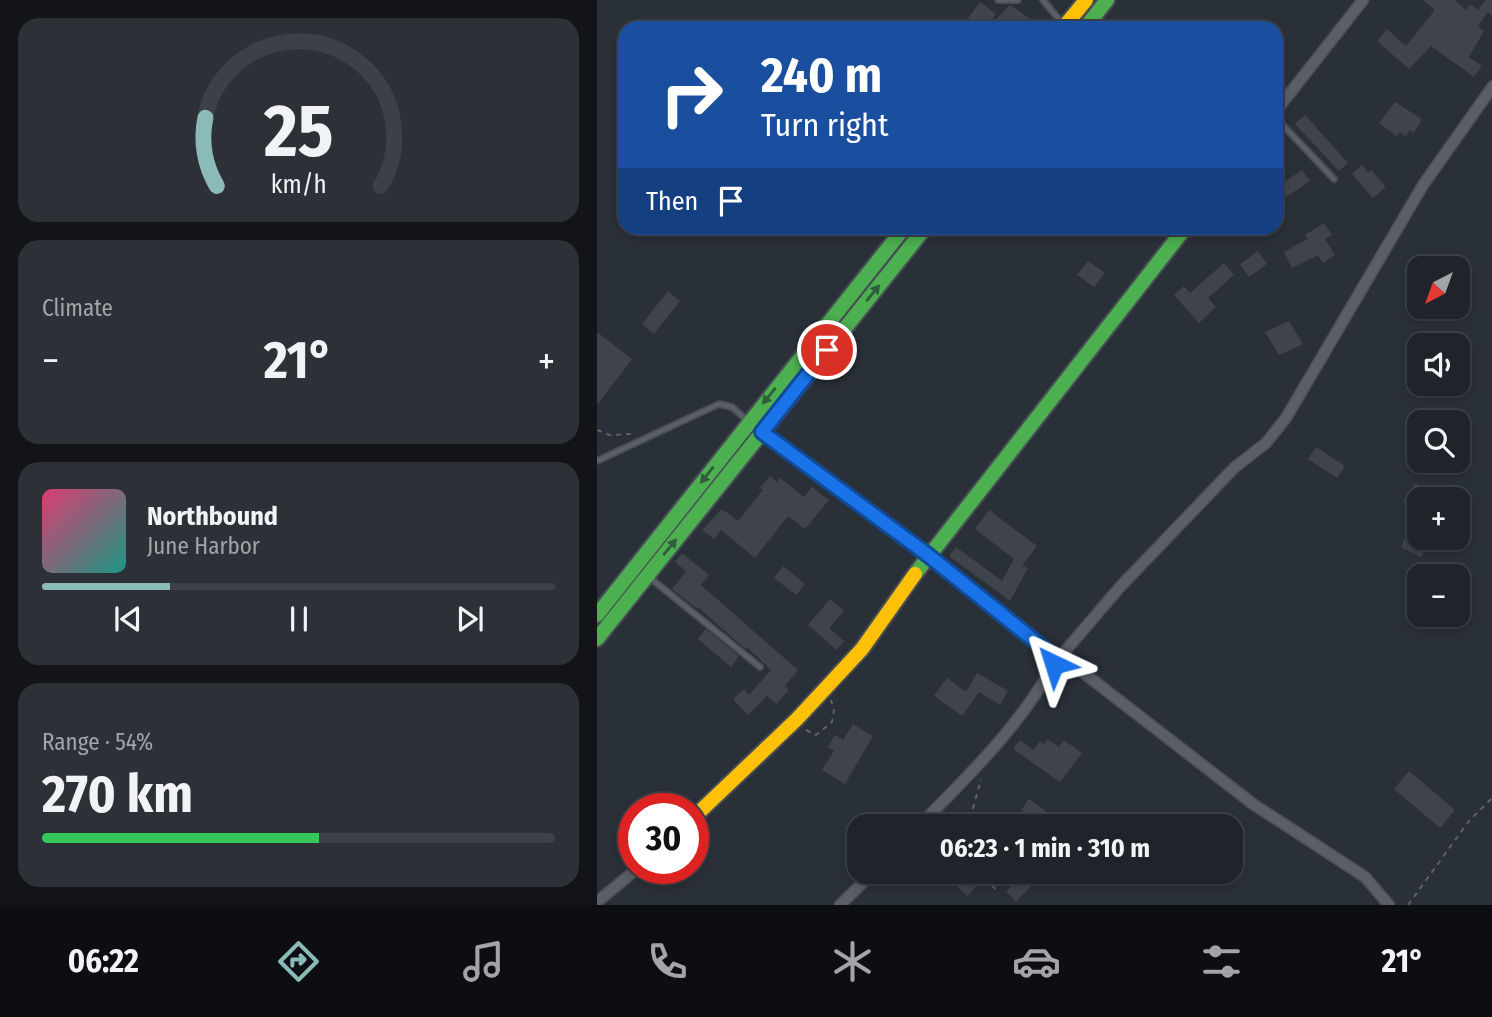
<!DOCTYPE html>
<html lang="en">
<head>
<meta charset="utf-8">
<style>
	body { margin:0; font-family:"Fira Sans Condensed",sans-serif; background:#2d3036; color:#f1f3f6; height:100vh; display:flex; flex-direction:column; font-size:26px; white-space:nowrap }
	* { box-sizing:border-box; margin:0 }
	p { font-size:23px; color:#a2a4a8 }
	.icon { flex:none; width:38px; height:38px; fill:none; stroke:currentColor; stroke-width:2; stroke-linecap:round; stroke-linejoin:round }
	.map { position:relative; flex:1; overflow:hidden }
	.drawer { display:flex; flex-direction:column; gap:18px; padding:18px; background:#121417; width:597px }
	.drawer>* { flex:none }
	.top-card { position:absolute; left:21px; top:21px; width:665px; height:214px; border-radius:21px; box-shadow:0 4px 10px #0003,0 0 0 2px #3d4147; background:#1a4fa0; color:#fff; overflow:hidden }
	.needle { width:46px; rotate:221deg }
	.fabs { position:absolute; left:810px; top:256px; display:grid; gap:14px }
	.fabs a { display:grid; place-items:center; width:63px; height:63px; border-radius:14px; background:#20242a; box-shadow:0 4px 10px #0003,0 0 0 2px #3d4147; font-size:35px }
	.speed { position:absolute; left:21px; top:793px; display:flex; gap:14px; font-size:35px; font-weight:700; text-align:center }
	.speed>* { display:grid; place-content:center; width:91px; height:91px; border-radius:50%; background:#20242a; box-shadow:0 4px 10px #0003,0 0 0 2px #3d4147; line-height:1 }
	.speed .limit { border:10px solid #d22; background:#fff; color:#111 }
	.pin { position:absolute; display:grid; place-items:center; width:60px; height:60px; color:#fff; margin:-30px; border:4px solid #fff; border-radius:50%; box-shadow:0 2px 7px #0007 }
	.me { position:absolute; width:77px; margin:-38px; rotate:319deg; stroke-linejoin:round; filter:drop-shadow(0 0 5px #0008) }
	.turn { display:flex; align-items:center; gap:24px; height:147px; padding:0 28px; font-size:32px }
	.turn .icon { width:91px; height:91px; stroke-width:2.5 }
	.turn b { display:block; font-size:49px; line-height:60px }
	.then { display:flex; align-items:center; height:66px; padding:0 28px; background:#0003; gap:14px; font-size:26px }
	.big { font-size:52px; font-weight:700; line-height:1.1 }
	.drawer .widget { flex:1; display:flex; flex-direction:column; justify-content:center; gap:10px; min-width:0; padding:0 24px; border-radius:21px; background:#2d3036 }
	.drawer .dial { align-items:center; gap:0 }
	.dial svg { height:182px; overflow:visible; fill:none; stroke:#3d4147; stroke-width:7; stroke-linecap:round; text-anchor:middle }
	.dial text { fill:#f1f3f6; stroke:none }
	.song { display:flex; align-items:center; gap:21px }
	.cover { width:84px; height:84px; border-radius:10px; background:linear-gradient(135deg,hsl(340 70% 55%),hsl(170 70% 35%)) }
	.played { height:7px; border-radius:4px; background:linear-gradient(90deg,#8bbbb9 25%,#3d4147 25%) }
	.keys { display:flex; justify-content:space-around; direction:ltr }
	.heat { display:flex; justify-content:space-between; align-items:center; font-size:38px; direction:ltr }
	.charge { height:10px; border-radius:5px; background:linear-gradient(90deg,#34c759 54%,#3d4147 0) }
	.trip { position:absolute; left:250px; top:814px; width:396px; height:70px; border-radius:21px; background:#20242a; box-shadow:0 4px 10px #0003,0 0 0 2px #3d4147; font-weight:700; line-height:70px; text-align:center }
	.menu { display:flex; height:112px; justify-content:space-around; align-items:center; background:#0d0e11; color:#a2a4a8 }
	.menu .icon { width:49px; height:49px }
	.menu .selected { color:#8bbbb9 }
	.menu b { font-size:32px; color:#f1f3f6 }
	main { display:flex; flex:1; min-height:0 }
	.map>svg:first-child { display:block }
	.building { fill:#3f444c }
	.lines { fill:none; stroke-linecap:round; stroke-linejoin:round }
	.lane-casing { stroke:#484c55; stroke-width:8 }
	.street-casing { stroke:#484c55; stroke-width:13 }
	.fast-casing { stroke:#484c55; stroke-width:18 }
	.slow-casing { stroke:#484c55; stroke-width:18 }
	.path { stroke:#5c6268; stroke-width:2; stroke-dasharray:5 5; stroke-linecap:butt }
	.lane { stroke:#5a5e66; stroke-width:4.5 }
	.street { stroke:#5a5e66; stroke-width:10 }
	.fast { stroke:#4caf50; stroke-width:14 }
	.slow { stroke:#ffc107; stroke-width:14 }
	.oneway { fill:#305d3f }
	.route-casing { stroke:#114b97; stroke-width:18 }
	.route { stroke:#1a73e8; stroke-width:12 }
</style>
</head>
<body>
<main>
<section class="drawer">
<div class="widget dial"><svg viewBox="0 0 100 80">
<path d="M14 69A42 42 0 1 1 86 69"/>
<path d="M14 69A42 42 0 0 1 9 39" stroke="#8bbbb9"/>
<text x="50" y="56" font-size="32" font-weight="700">25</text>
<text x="50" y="72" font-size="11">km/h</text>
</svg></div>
<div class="widget"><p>Climate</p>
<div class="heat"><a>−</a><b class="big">21°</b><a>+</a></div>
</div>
<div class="widget">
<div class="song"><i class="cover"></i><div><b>Northbound</b><p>June Harbor</p></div></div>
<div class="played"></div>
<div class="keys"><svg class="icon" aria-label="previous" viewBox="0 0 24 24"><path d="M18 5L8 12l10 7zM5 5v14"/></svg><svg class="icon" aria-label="pause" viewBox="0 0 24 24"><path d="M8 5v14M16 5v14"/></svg><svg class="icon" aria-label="next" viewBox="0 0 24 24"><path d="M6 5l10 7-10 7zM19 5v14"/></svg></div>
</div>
<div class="widget"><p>Range · 54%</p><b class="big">270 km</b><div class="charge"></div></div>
</section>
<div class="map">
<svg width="896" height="905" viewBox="0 0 896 905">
	<rect width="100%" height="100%" fill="#2a3038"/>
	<!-- building -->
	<path class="building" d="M 826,0 L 858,0 L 869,10 L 873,4 L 881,10 L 889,0 L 895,0 L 895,16 L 891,12 L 881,26 L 887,31 L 872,57 L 885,66 L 877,77 L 834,46 L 812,69 L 780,41 L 790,29 L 809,46 L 838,10 Z
		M 383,2 L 399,14 L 389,28 L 364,28 Z
		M 413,5 L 438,22 L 434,28 L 407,28 L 397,21 Z
		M 798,102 L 823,118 L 824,122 L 816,133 L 813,130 L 809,136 L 803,132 L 800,136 L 782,123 Z
		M 708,115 L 751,163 L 742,171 L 698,124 Z
		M 765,165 L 771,173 L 774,170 L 789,187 L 776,198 L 755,174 Z
		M 705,170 L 713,181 L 689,197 L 682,186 Z
		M 727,223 L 735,235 L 728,239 L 738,255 L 726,263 L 721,255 L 695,268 L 687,252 L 711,239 L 708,235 Z
		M 661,251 L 670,264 L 652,277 L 643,264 Z
		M 491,261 L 508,273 L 497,287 L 480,275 Z
		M 627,263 L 637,275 L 611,298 L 619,307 L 602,323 L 577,295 L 587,286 L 593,293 Z
		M 71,291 L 83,301 L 57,334 L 45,324 Z
		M 692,321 L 706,344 L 682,355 L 668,332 Z
		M 0,332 L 35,359 L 0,405 Z
		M 719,447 L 748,466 L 740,478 L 711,459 Z
		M 173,476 L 180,482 L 183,478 L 207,497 L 215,487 L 232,500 L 208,529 L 191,516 L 158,558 L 124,530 L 117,539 L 105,530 L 125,509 L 141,521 L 166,490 L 163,488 Z
		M 819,483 L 842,499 L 822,499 L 822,513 L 806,502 Z
		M 392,510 L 440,546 L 425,566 L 431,568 L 413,601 L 352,556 L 359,547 L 405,581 L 417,559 L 378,529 Z
		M 812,528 L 822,533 L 822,537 L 833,537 L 824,557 L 804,547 Z
		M 85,553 L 112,575 L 104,585 L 201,670 L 188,686 L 192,690 L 179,704 L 170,696 L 151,715 L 136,699 L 147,689 L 152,695 L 174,670 L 150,647 L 148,649 L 101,607 L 100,609 L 75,589 L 89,571 L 78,562 Z
		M 186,566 L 208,584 L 199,595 L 177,578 Z
		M 233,599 L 247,611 L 232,628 L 247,641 L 240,650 L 211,625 Z
		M 109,629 L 142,656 L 134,667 L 101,639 Z
		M 380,673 L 411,691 L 403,705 L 382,692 L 365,716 L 337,696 L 350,678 L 369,692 Z
		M 256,724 L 276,736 L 248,784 L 225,770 L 237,751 L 231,747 L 238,735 L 246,740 Z
		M 450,739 L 462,747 L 467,740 L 485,753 L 463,782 L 416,749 L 423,740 L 436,750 L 443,741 L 447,744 Z
		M 812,771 L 858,810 L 843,828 L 797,789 Z
		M 432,799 L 449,811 L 441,822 L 424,810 Z
		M 345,872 L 370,872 L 382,884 L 370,896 Z
		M 429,872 L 440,872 L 445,876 L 419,901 L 409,891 Z"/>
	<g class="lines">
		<!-- lane casing -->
		<g class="lane-casing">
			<path id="lane" d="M 401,0 L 421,0
				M 446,0 L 465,23
				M 679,118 L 737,179
				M 0,461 L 122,404 L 135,407 L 151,421
				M 52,577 L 163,667"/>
		</g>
		<!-- street casing -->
		<g class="street-casing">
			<path id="street" d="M 679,111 L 766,0
				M 161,429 L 331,555 L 455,658 L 457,664 C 423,726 371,776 322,826
				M 466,657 L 656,804 L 768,877 L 792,905
				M 457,664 L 523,587 L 637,468 L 669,443 L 689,418 L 826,185 L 896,86
				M 0,902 L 41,868
				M 243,905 L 277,872"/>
		</g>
		<!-- fast casing -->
		<g class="fast-casing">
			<path id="fast" d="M 488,28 L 510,0
				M 318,574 L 588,228
				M 0,615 L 307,228
				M 0,639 L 328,228"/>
		</g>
		<!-- slow casing -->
		<g class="slow-casing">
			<path id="slow" d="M 466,28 L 489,0
				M 96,818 L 200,719 L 265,649 L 318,574"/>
		</g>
		<!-- path -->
		<path class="path" d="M 0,430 L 13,435 L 37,434
			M 209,730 L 219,735 L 235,722 L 237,711 L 234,700
			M 366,826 L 375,812 L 384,779
			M 380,872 L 401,891
			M 811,905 L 872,821 L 896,797"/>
		<!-- lane -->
		<use href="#lane" class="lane"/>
		<!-- street -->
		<use href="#street" class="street"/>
		<!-- fast -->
		<use href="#fast" class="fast"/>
		<!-- slow -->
		<use href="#slow" class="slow"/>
	</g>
	<!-- one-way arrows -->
	<defs><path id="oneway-solid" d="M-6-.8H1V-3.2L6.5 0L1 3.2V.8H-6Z" transform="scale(1.75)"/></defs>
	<g class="oneway">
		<use href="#oneway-solid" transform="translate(276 293) rotate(-51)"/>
		<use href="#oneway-solid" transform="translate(172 396) rotate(129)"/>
		<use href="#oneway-solid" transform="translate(110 475) rotate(128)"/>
		<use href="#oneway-solid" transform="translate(73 547) rotate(-51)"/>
	</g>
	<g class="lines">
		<!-- route casing -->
		<g class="route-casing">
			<path id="route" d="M 230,350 L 165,432 L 331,555 L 449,650 L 457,664"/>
		</g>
		<!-- route -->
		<use href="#route" class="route"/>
	</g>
</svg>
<div class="fabs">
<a><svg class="needle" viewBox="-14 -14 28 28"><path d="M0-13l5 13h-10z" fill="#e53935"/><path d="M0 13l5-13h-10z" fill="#a2a4a8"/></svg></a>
<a><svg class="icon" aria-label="sound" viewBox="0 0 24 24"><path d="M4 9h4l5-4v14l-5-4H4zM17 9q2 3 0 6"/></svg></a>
<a><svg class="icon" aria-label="search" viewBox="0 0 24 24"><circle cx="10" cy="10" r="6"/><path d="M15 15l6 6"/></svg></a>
<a>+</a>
<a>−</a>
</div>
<div class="speed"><div class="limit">30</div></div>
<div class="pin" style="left:230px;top:350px;background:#d93025"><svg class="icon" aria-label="arrive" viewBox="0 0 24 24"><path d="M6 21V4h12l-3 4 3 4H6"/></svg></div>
<svg class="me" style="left:457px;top:664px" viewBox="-20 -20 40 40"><path d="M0-17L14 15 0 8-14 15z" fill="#1a73e8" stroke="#fff" stroke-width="4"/></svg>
<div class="trip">06:23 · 1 min · 310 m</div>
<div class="top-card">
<div class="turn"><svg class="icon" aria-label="right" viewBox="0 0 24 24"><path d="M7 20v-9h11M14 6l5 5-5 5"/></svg><div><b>240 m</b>Turn right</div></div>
<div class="then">Then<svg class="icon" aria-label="arrive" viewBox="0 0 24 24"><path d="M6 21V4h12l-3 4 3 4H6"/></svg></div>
</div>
</div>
</main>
<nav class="menu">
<b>06:22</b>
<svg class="icon selected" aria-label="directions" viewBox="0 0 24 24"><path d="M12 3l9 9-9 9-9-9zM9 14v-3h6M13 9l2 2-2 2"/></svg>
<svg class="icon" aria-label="music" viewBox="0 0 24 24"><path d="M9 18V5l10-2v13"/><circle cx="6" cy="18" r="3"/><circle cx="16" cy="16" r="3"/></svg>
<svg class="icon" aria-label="phone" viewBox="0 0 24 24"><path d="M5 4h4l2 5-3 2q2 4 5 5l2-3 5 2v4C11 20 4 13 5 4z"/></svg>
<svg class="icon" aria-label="climate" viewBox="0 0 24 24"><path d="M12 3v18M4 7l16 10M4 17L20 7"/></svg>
<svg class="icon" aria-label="car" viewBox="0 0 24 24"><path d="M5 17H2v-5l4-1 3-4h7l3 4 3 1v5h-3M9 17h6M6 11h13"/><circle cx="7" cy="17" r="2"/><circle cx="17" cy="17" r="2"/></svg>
<svg class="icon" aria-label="filters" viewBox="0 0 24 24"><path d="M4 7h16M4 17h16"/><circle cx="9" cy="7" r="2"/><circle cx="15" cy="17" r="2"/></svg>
<b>21°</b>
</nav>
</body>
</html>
